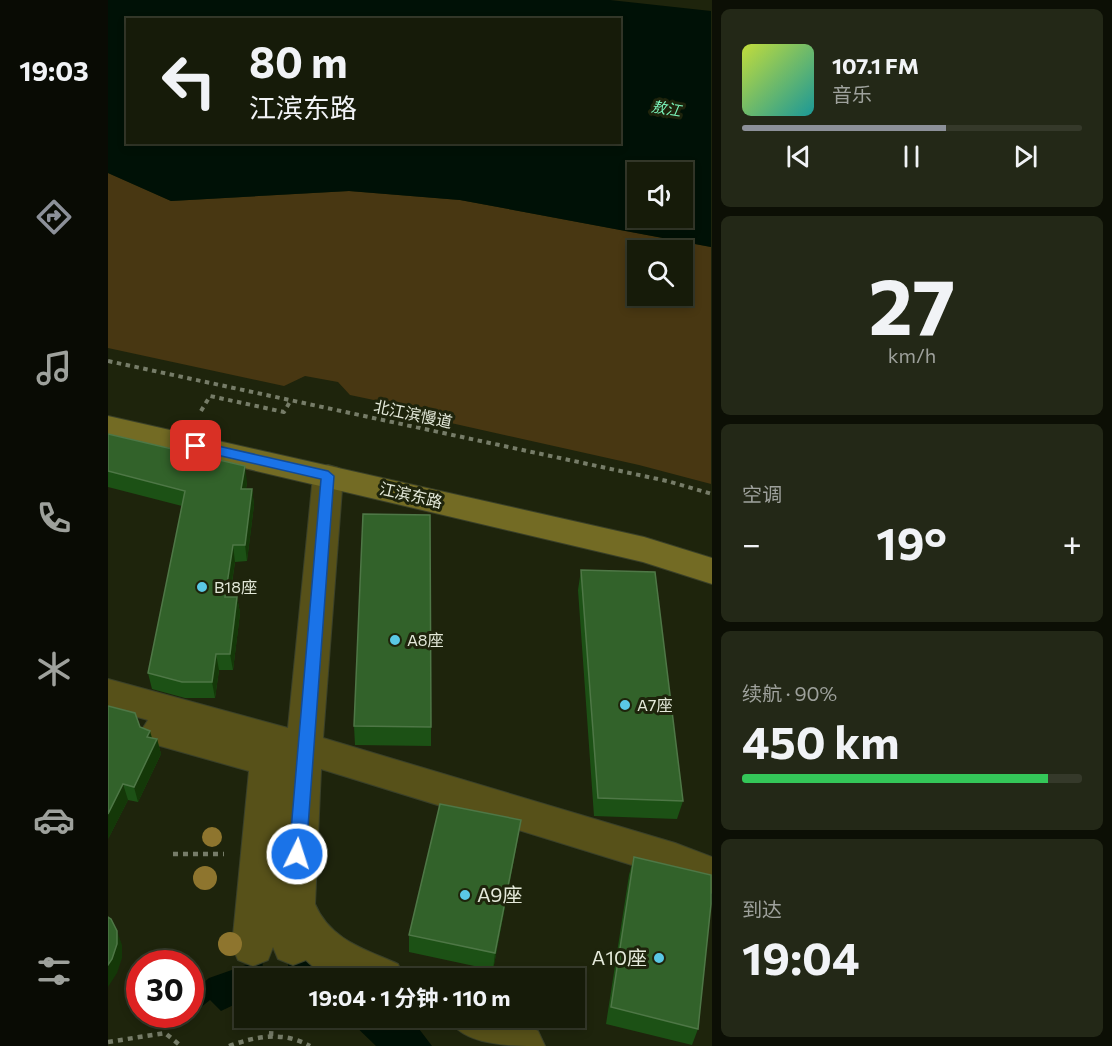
<!DOCTYPE html>
<html lang="zh">
<head>
<meta charset="utf-8">
<style>
	body { margin:0; font-family:Commissioner,"Noto Sans SC",sans-serif; background:#232817; color:#f1f3f6; height:100vh; display:flex; flex-direction:column; font-size:22px; white-space:nowrap }
	* { box-sizing:border-box; margin:0 }
	p { font-size:20px; color:#9ea19c }
	.icon { flex:none; width:33px; height:33px; fill:none; stroke:currentColor; stroke-width:2; stroke-linecap:round; stroke-linejoin:round }
	.map { position:relative; flex:1; overflow:hidden }
	.details { display:flex; flex-direction:column; gap:9px; padding:9px; background:#0c0f05; width:400px }
	.details>* { flex:none }
	.guide { position:absolute; left:18px; top:18px; width:495px; height:126px; border-radius:0px; box-shadow:0 3px 9px #0003,0 0 0 2px #35392a; background:#161b09; color:#f1f3f6; overflow:hidden }
	.tools { position:absolute; left:519px; top:162px; display:grid; gap:12px }
	.tools a { display:grid; place-items:center; width:66px; height:66px; border-radius:0px; background:#161b09; box-shadow:0 3px 9px #0003,0 0 0 2px #35392a; font-size:30px }
	.speed { position:absolute; left:18px; top:950px; display:flex; gap:12px; font-size:30px; font-weight:700; text-align:center }
	.speed>* { display:grid; place-content:center; width:78px; height:78px; border-radius:50%; background:#161b09; box-shadow:0 3px 9px #0003,0 0 0 2px #35392a; line-height:1 }
	.speed .limit { border:9px solid #d22; background:#fff; color:#111 }
	.pin { position:absolute; display:grid; place-items:center; width:51px; height:51px; color:#fff; margin:-26px; border-radius:12px; box-shadow:0 3px 9px #0006 }
	.me { position:absolute; width:66px; margin:-33px; rotate:4deg; stroke-linejoin:round; filter:drop-shadow(0 0 4px #0008) }
	.turn { display:flex; align-items:center; gap:21px; height:126px; padding:0 24px; font-size:27px }
	.turn .icon { width:78px; height:78px; stroke-width:2.5 }
	.turn b { display:block; font-size:42px; line-height:51px }
	.big { font-size:45px; font-weight:700; line-height:1.1 }
	.details .tile { flex:1; display:flex; flex-direction:column; justify-content:center; gap:9px; min-width:0; padding:0 21px; border-radius:9px; background:#232817 }
	.details .dial { align-items:center; gap:0 }
	.dial b { font-size:78px; line-height:1 }
	.song { display:flex; align-items:center; gap:18px }
	.cover { width:72px; height:72px; border-radius:9px; background:linear-gradient(135deg,hsl(70 70% 55%),hsl(180 70% 35%)) }
	.played { height:6px; border-radius:3px; background:linear-gradient(90deg,#8c9099 60%,#35392a 60%) }
	.keys { display:flex; justify-content:space-around; direction:ltr }
	.heat { display:flex; justify-content:space-between; align-items:center; font-size:33px; direction:ltr }
	.charge { height:9px; border-radius:4px; background:linear-gradient(90deg,#34c759 90%,#35392a 0) }
	.trip { position:absolute; left:126px; top:968px; width:351px; height:60px; border-radius:0px; background:#161b09; box-shadow:0 3px 9px #0003,0 0 0 2px #35392a; font-weight:700; line-height:60px; text-align:center }
	main { display:flex; flex:1; min-height:0 }
	.dock { display:flex; flex-direction:column; width:108px; justify-content:space-around; align-items:center; background:#090b04; color:#9ea19c }
	.dock .icon { width:42px; height:42px }
	.dock .active { color:#8c9099 }
	.dock b { font-size:27px; color:#f1f3f6 }
	.map>svg:first-child { display:block }
	.green { fill:#483712; fill-rule:evenodd }
	.water { fill:#001106; fill-rule:evenodd }
	.lines { fill:none; stroke-linecap:round; stroke-linejoin:round }
	.street-casing { stroke:#3a4029; stroke-width:2 }
	.secondary-casing { stroke:#3a4029; stroke-width:2 }
	.path-far1 { stroke:#767c68; stroke-width:4; stroke-dasharray:4.5 4.5; stroke-linecap:butt }
	.path { stroke:#767c68; stroke-width:4.5; stroke-dasharray:5 5; stroke-linecap:butt }
	.street { fill:#575119; fill-rule:evenodd }
	.secondary { fill:#736b24; fill-rule:evenodd }
	.tree { fill:#8e752e }
	.wall { fill:#1c5115 }
	.shaded-wall { fill:#143808 }
	.building { fill:#32622a; stroke:#4e7746; stroke-width:1.5 }
	.route { fill:#1a73e8; stroke:#114b97; stroke-width:1.5 }
	.poi-dot { fill:#5ac8e5; stroke:#1e240c; stroke-width:2 }
	.labels { text-anchor:middle; stroke-width:6; stroke-linejoin:round; paint-order:stroke }
	.far-water-label { font-size:15px; font-style:italic; fill:#7af3b9; stroke:#1e240c }
	.street-label { font-size:16px; fill:#e4e9da; stroke:#1e240c }
	.poi-label { font-size:16px; fill:#e4e9da; stroke:#1e240c; text-anchor:start }
	.near-poi-label { font-size:20px; fill:#e4e9da; stroke:#1e240c; text-anchor:start }
</style>
</head>
<body>
<main>
<nav class="dock">
<b>19:03</b>
<svg class="icon active" aria-label="directions" viewBox="0 0 24 24"><path d="M12 3l9 9-9 9-9-9zM9 14v-3h6M13 9l2 2-2 2"/></svg>
<svg class="icon" aria-label="music" viewBox="0 0 24 24"><path d="M9 18V5l10-2v13"/><circle cx="6" cy="18" r="3"/><circle cx="16" cy="16" r="3"/></svg>
<svg class="icon" aria-label="phone" viewBox="0 0 24 24"><path d="M5 4h4l2 5-3 2q2 4 5 5l2-3 5 2v4C11 20 4 13 5 4z"/></svg>
<svg class="icon" aria-label="climate" viewBox="0 0 24 24"><path d="M12 3v18M4 7l16 10M4 17L20 7"/></svg>
<svg class="icon" aria-label="car" viewBox="0 0 24 24"><path d="M5 17H2v-5l4-1 3-4h7l3 4 3 1v5h-3M9 17h6M6 11h13"/><circle cx="7" cy="17" r="2"/><circle cx="17" cy="17" r="2"/></svg>
<svg class="icon" aria-label="filters" viewBox="0 0 24 24"><path d="M4 7h16M4 17h16"/><circle cx="9" cy="7" r="2"/><circle cx="15" cy="17" r="2"/></svg>
</nav>
<div class="map">
<svg width="604" height="1046" viewBox="0 0 604 1046">
	<rect width="100%" height="100%" fill="#1e240c"/>
	<!-- green -->
	<path class="green" d="M 0,173 L 63,201 L 241,191 L 352,200 L 603,247 L 603,484 L 531,465 L 334,421 L 318,411 L 242,395 L 230,382 L 197,376 L 176,386 L 0,348 ZM 530,250 L 574,250 L 574,296 L 530,296 Z"/>
	<!-- water -->
	<path class="water" d="M 0,0 L 502,0 L 603,11 L 603,247 L 352,200 L 241,191 L 63,201 L 0,173 ZM 20,20 L 512,20 L 512,142 L 20,142 ZM 530,172 L 574,172 L 574,218 L 530,218 Z
		M 180,957 L 200,959 L 254,978 L 180,978 Z
		M 155,959 L 154,978 L 136,978 L 136,1000 L 113,1011 L 102,1000 L 72,1024 L 66,1014 L 82,1014 L 83,993 L 101,978 Z
		M 238,1017 L 302,1017 L 324,1046 L 268,1046 Z"/>
	<g class="lines">
		<!-- street casing -->
		<g class="street-casing">
			<path id="street" d="M 220,465 L 231,468 L 235,476 L 215,738 L 567,843 L 604,857 L 604,893 L 566,878 L 213,769 L 207,904 C 222,940 257,949 290,964 L 296,978 C 264,978 222,986 198,960 L 185,965 L 170,959 L 165,947 L 160,960 L 145,966 L 130,960 L 124,946 L 141,771 L 38,742 L 33,731 L 40,720 L 0,709 L 0,679 L 180,728 L 205,476 L 209,468 Z
				M 339,1017 L 404,1017 L 430,1031 L 437,1046 C 401,1046 355,1046 339,1017 Z"/>
		</g>
		<!-- secondary casing -->
		<g class="secondary-casing">
			<path id="secondary" d="M 0,416 L 536,537 L 604,558 L 604,584 L 535,562 L 0,436 Z"/>
		</g>
		<!-- path-far1 -->
		<path class="path-far1" d="M 0,361 L 559,481 L 604,494
			M 93,411 L 102,396 L 176,412 L 183,400"/>
		<!-- path -->
		<path class="path" d="M 65,854 L 116,854
			M 163,1036 L 164,1017
			M 0,1042 L 57,1033 L 73,1046
			M 121,1046 C 149,1036 175,1031 202,1046"/>
		<!-- street -->
		<use href="#street" class="street"/>
		<!-- secondary -->
		<use href="#secondary" class="secondary"/>
	</g>
	<!-- trees -->
	<g class="tree">
		<circle cx="104" cy="837" r="10"/>
		<circle cx="97" cy="878" r="12"/>
		<circle cx="122" cy="944" r="12"/>
	</g>
	<!-- wall -->
	<path class="wall" d="M 0,434 L 139,482 L 138,489 L 144,489 L 146,505 L 139,561 L 127,562 L 122,597 L 129,597 L 132,613 L 125,670 L 111,670 L 107,698 L 77,698 L 44,689 L 40,673 L 74,506 L 0,487 Z
		M 473,570 L 575,801 L 569,819 L 486,816 L 470,590 Z
		M 246,726 L 323,727 L 323,746 L 247,745 Z
		M 32,727 L 44,738 L 49,739 L 53,754 L 30,802 L 20,800 L 0,839 Z
		M 410,838 L 385,970 L 301,952 L 301,935 Z
		M 526,857 L 590,1029 L 584,1045 L 498,1024 L 521,875 Z"/>
	<!-- shaded-wall -->
	<path class="shaded-wall" d="M 137,466 L 139,482 L 135,505 L 133,489 Z
		M 144,489 L 146,505 L 139,561 L 137,545 Z
		M 125,545 L 127,562 L 119,613 L 117,597 Z
		M 129,597 L 132,613 L 125,670 L 122,654 Z
		M 108,654 L 111,670 L 107,698 L 104,682 Z
		M 42,731 L 46,745 L 49,739 L 53,754 L 30,802 L 26,787 L 39,737 Z
		M 15,784 L 20,800 L 0,839 L 0,814 Z
		M 413,820 L 410,838 L 385,970 L 387,953 Z
		M 9,931 L 14,945 L 14,958 L 9,973 L 0,987 L 0,965 Z"/>
	<!-- building -->
	<path class="building" d="M 0,434 L 137,466 L 133,489 L 144,489 L 137,545 L 125,545 L 117,597 L 129,597 L 122,654 L 108,654 L 104,682 L 74,682 L 40,673 L 77,491 L 0,471 Z
		M 255,514 L 322,515 L 323,727 L 246,726 Z
		M 473,570 L 547,572 L 575,801 L 490,798 Z
		M 0,706 L 27,713 L 32,727 L 42,731 L 39,737 L 49,739 L 26,787 L 15,784 L 0,814 Z
		M 332,804 L 413,820 L 387,953 L 301,935 Z
		M 526,857 L 603,875 L 603,904 L 590,1029 L 503,1007 Z
		M 0,917 L 3,919 L 9,931 L 9,944 L 4,959 L 0,965 Z"/>
	<!-- route -->
	<path class="route" d="M 88,441 L 220,471 L 226,476 L 198,854 L 195,860 L 189,862 L 183,860 L 181,854 L 213,479 L 83,449 L 81,446 Z"/>
	<!-- markers -->
	<g class="poi-dot">
		<circle cx="94" cy="587" r="6"/>
		<circle cx="287" cy="640" r="6"/>
		<circle cx="517" cy="705" r="6"/>
		<circle cx="357" cy="895" r="6"/>
		<circle cx="551" cy="958" r="6"/>
	</g>
	<g class="labels">
		<!-- far-water labels -->
		<g class="far-water-label">
			<text transform="translate(558 109) rotate(9)" y="5">敖江</text>
		</g>
		<!-- street labels -->
		<g class="street-label">
			<text transform="translate(305 414) rotate(12)" y="6">北江滨慢道</text>
			<text transform="translate(303 495) rotate(13)" y="6">江滨东路</text>
		</g>
		<!-- poi labels -->
		<g class="poi-label">
			<text x="106" y="593">B18座</text>
			<text x="299" y="646">A8座</text>
			<text x="529" y="711">A7座</text>
		</g>
		<!-- near-poi labels -->
		<g class="near-poi-label">
			<text x="369" y="902">A9座</text>
			<text x="539" y="965" text-anchor="end">A10座</text>
		</g>
	</g>
</svg>
<div class="tools">
<a><svg class="icon" aria-label="sound" viewBox="0 0 24 24"><path d="M4 9h4l5-4v14l-5-4H4zM17 9q2 3 0 6"/></svg></a>
<a><svg class="icon" aria-label="search" viewBox="0 0 24 24"><circle cx="10" cy="10" r="6"/><path d="M15 15l6 6"/></svg></a>
</div>
<div class="speed"><div class="limit">30</div></div>
<div class="pin" style="left:88px;top:446px;background:#d93025"><svg class="icon" aria-label="arrive" viewBox="0 0 24 24"><path d="M6 21V4h12l-3 4 3 4H6"/></svg></div>
<svg class="me" style="left:189px;top:854px" viewBox="-20 -20 40 40"><circle r="17" fill="#1a73e8" stroke="#fff" stroke-width="3"/><path d="M0-11L8 9 0 5-8 9z" fill="#fff"/></svg>
<div class="trip">19:04 · 1 分钟 · 110 m</div>
<div class="guide">
<div class="turn"><svg class="icon" aria-label="left" viewBox="0 0 24 24"><path d="M17 20v-9H6M10 6l-5 5 5 5"/></svg><div><b>80 m</b>江滨东路</div></div>
</div>
</div>
<section class="details">
<div class="tile">
<div class="song"><i class="cover"></i><div><b>107.1 FM</b><p>音乐</p></div></div>
<div class="played"></div>
<div class="keys"><svg class="icon" aria-label="previous" viewBox="0 0 24 24"><path d="M18 5L8 12l10 7zM5 5v14"/></svg><svg class="icon" aria-label="pause" viewBox="0 0 24 24"><path d="M8 5v14M16 5v14"/></svg><svg class="icon" aria-label="next" viewBox="0 0 24 24"><path d="M6 5l10 7-10 7zM19 5v14"/></svg></div>
</div>
<div class="tile dial"><b>27</b><p>km/h</p></div>
<div class="tile"><p>空调</p>
<div class="heat"><a>−</a><b class="big">19°</b><a>+</a></div>
</div>
<div class="tile"><p>续航 · 90%</p><b class="big">450 km</b><div class="charge"></div></div>
<div class="tile"><p>到达</p><b class="big">19:04</b></div>
</section>
</main>
</body>
</html>
